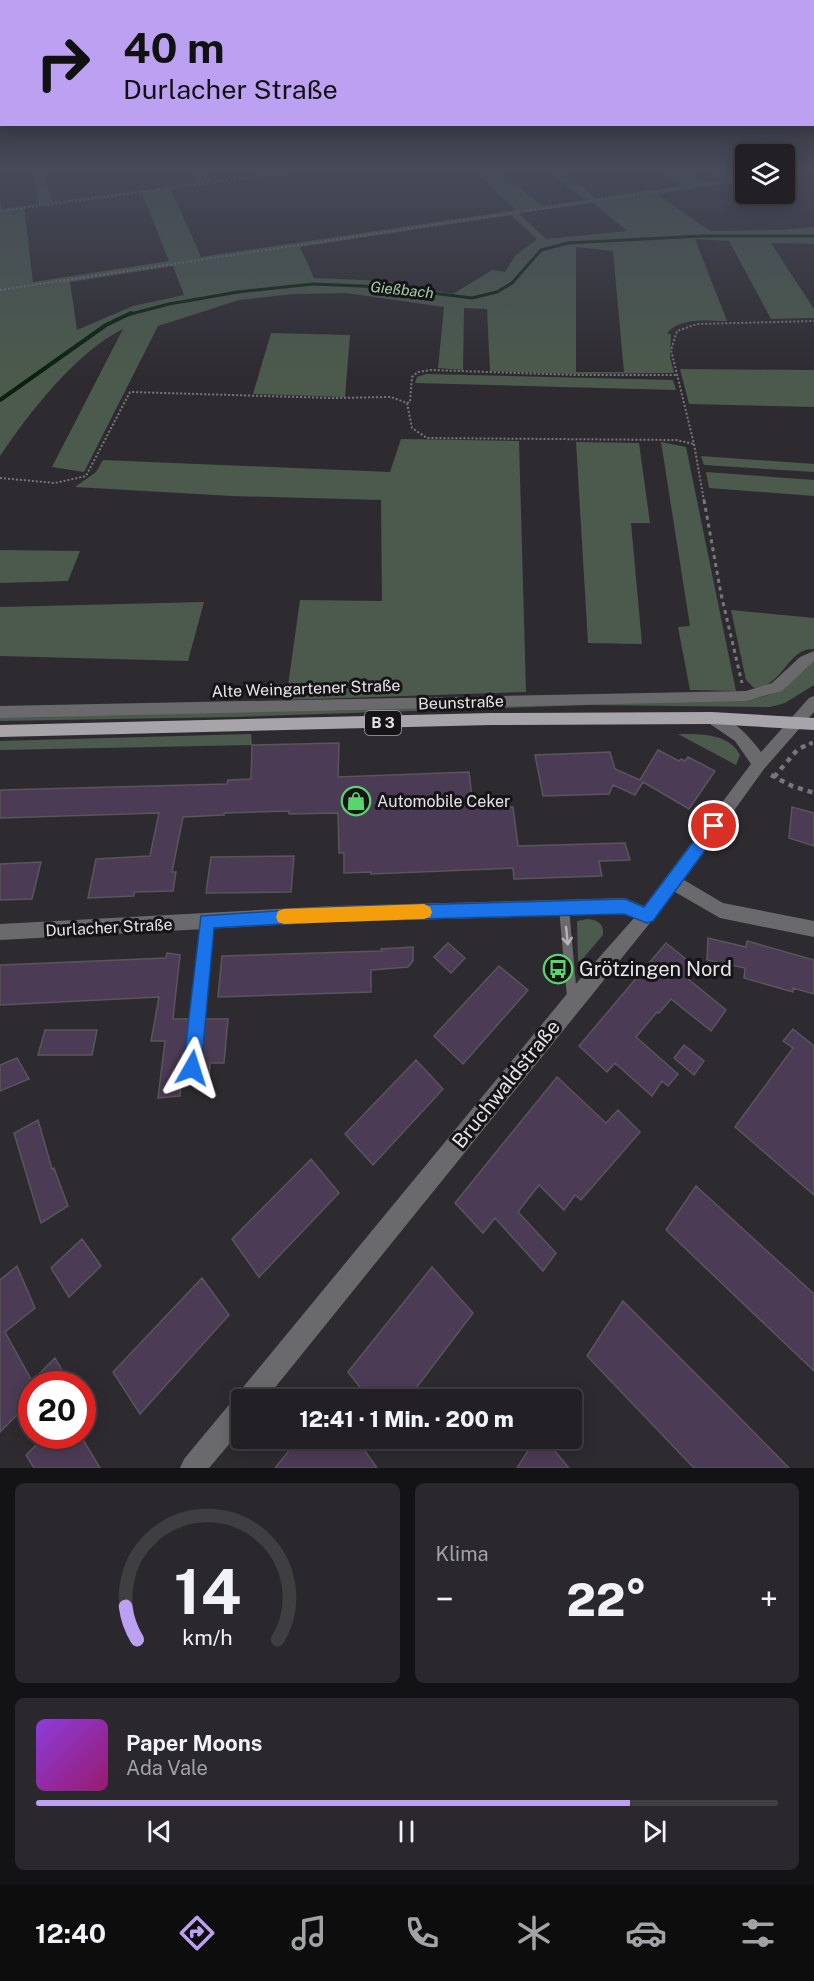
<!DOCTYPE html>
<html lang="de">
<head>
<meta charset="utf-8">
<style>
	body { margin:0; font-family:"Public Sans",sans-serif; background:#2a282c; color:#f1f3f6; height:100vh; display:flex; flex-direction:column; font-size:22px; white-space:nowrap }
	* { box-sizing:border-box; margin:0 }
	p { font-size:20px; color:#a2a3a6 }
	.icon { flex:none; width:33px; height:33px; fill:none; stroke:currentColor; stroke-width:2; stroke-linecap:round; stroke-linejoin:round }
	.map { position:relative; height:1468px; overflow:hidden }
	.side { display:flex; flex-direction:column; gap:15px; padding:15px; background:#131214; flex:1 }
	.side>* { flex:none }
	.guide { position:absolute; left:0px; top:0px; width:814px; height:126px; box-shadow:0 3px 15px #0003,0 0 0 2px #3f3e41; background:#bca0f2; color:#111; overflow:hidden }
	.buttons { position:absolute; left:735px; top:144px; display:grid; gap:12px }
	.buttons a { display:grid; place-items:center; width:60px; height:60px; border-radius:6px; background:#222024; box-shadow:0 3px 15px #0003,0 0 0 2px #3f3e41; font-size:30px }
	.speed { position:absolute; left:18px; top:1371px; display:flex; gap:12px; font-size:30px; font-weight:700; text-align:center }
	.speed>* { display:grid; place-content:center; width:78px; height:78px; border-radius:50%; background:#222024; box-shadow:0 3px 15px #0003,0 0 0 2px #3f3e41; line-height:1 }
	.speed .limit { border:9px solid #d22; background:#fff; color:#111 }
	.pin { position:absolute; display:grid; place-items:center; width:51px; height:51px; color:#fff; margin:-26px; border:3px solid #fff; border-radius:50%; box-shadow:0 2px 6px #0007 }
	.me { position:absolute; width:66px; margin:-33px; rotate:6deg; stroke-linejoin:round; filter:drop-shadow(0 0 4px #0008) }
	.turn { display:flex; align-items:center; gap:21px; height:126px; padding:0 24px; font-size:27px }
	.turn .icon { width:78px; height:78px; stroke-width:2.5 }
	.turn b { display:block; font-size:42px; line-height:51px }
	.big { font-size:45px; font-weight:800; line-height:1.1 }
	.side .widget { flex:1; display:flex; flex-direction:column; justify-content:center; gap:9px; min-width:0; padding:0 21px; border-radius:9px; background:#2a282c }
	.side .dial { align-items:center; gap:0 }
	.dial svg { height:156px; overflow:visible; fill:none; stroke:#3f3e41; stroke-width:7; stroke-linecap:round; text-anchor:middle }
	.dial text { fill:#f1f3f6; stroke:none }
	.song { display:flex; align-items:center; gap:18px }
	.cover { width:72px; height:72px; border-radius:9px; background:linear-gradient(135deg,hsl(270 70% 55%),hsl(320 70% 35%)) }
	.played { height:6px; border-radius:3px; background:linear-gradient(90deg,#bca0f2 80%,#3f3e41 80%) }
	.keys { display:flex; justify-content:space-around; direction:ltr }
	.heat { display:flex; justify-content:space-between; align-items:center; font-size:33px; direction:ltr }
	.side .tiles { flex:1; display:grid; gap:15px; grid-template-columns:1fr 1fr }
	.widget:last-child { grid-column:span 2 }
	.trip { position:absolute; left:231px; top:1389px; width:351px; height:60px; border-radius:6px; background:#222024; box-shadow:0 3px 15px #0003,0 0 0 2px #3f3e41; font-weight:800; line-height:60px; text-align:center }
	.menu { display:flex; height:96px; justify-content:space-around; align-items:center; background:#0e0d0e; color:#a2a3a6 }
	.menu .icon { width:42px; height:42px }
	.menu .selected { color:#bca0f2 }
	.menu b { font-size:27px; color:#f1f3f6 }
	.map>svg:first-child { display:block }
	.green { fill:#4b5a4c; fill-rule:evenodd }
	.lines { fill:none; stroke-linecap:round; stroke-linejoin:round }
	.stream-far1 { stroke:#09210d; stroke-width:3 }
	.stream { stroke:#09210d; stroke-width:4 }
	.building { fill:#4c3b55; stroke:#58555b; stroke-width:1.5 }
	.path-far2 { stroke:#79767b; stroke-width:2; stroke-dasharray:2 2; stroke-linecap:butt }
	.path-far1 { stroke:#79767b; stroke-width:3; stroke-dasharray:4 4; stroke-linecap:butt }
	.path { stroke:#79767b; stroke-width:4.5; stroke-dasharray:5 5; stroke-linecap:butt }
	.service-far1 { stroke:#6a696b; stroke-width:10 }
	.service { stroke:#6a696b; stroke-width:12 }
	.minor { fill:#6a696b; fill-rule:evenodd }
	.primary { fill:#a7a4aa; fill-rule:evenodd }
	.oneway { stroke:#b4b3b5 }
	.route { fill:#1a73e8; stroke:#114b97; stroke-width:1.5 }
	.slow { fill:#f59e0b }
	.labels { text-anchor:middle; stroke-width:6; stroke-linejoin:round; paint-order:stroke }
	.far-water-label { font-size:15px; font-style:italic; fill:#a1d1a5; stroke:#161417 }
	.shield { fill:#161417; stroke:#a8a6a9; stroke-width:1.5 }
	.shield-label { font-size:15px; font-weight:bold; fill:#e6e4e7 }
	.street-label { font-size:16px; fill:#e6e4e7; stroke:#161417 }
	.poi-label { font-size:16px; fill:#e6e4e7; stroke:#161417; text-anchor:start }
	.near-poi-label { font-size:20px; fill:#e6e4e7; stroke:#161417; text-anchor:start }
	.near-street-label { font-size:20px; fill:#e6e4e7; stroke:#161417 }
</style>
</head>
<body>
<div class="map">
<svg width="814" height="1468" viewBox="0 0 814 1468">
	<rect width="100%" height="100%" fill="#2e2b30"/>
	<!-- green -->
	<path class="green" d="M 32,170 L 43,170 L 52,202 L 197,183 L 190,170 L 206,170 L 212,181 L 301,170 L 170,187 L 201,257 L 516,210 L 473,170 L 499,170 L 542,206 L 585,200 L 545,170 L 561,170 L 596,198 L 680,186 L 657,170 L 686,170 L 704,182 L 720,179 L 706,170 L 745,170 L 745,181 L 657,194 L 710,231 L 780,230 L 814,227 L 814,244 L 771,243 L 814,309 L 814,318 L 771,319 L 729,241 L 695,239 L 727,321 C 707,321 681,317 667,333 L 671,335 L 670,357 L 674,373 L 575,374 L 490,371 L 487,309 L 464,308 L 463,370 L 438,368 L 444,307 L 346,293 L 294,294 L 239,300 L 158,326 L 84,472 L 52,467 L 123,329 C 76,352 29,413 0,456 L 0,200 L 2,209 L 39,204 ZM 141,191 L 169,261 L 33,282 L 24,207 ZM 593,203 L 627,231 L 546,239 L 519,213 ZM 511,215 L 537,239 L 515,256 L 505,272 L 492,270 L 453,294 L 385,281 L 314,278 L 300,247 ZM 576,247 L 613,251 L 624,372 L 576,372 ZM 173,266 L 184,295 L 133,306 L 77,330 L 70,282 Z
		M 271,333 L 350,335 L 345,397 L 253,394 Z
		M 680,369 L 814,370 L 814,407 L 689,404 Z
		M 426,374 L 673,380 L 676,390 L 415,383 L 417,377 Z
		M 401,439 L 519,441 L 526,692 L 286,700 L 300,600 L 382,601 L 381,500 L 232,496 L 75,487 L 96,472 L 103,460 L 390,472 Z
		M 576,442 L 639,443 L 650,523 L 631,523 L 642,644 L 588,643 Z
		M 661,442 L 686,447 L 736,691 L 690,690 L 678,627 L 690,626 Z
		M 701,456 L 814,464 L 814,472 L 704,465 Z
		M 706,472 L 814,480 L 814,496 L 709,488 Z
		M 0,550 L 80,551 L 68,581 L 0,583 Z
		M 204,602 L 188,661 L 0,656 L 0,607 Z
		M 731,610 L 814,618 L 814,649 C 787,648 784,686 754,688 L 746,680 Z
		M 814,661 L 814,685 L 785,703 L 770,707 L 591,705 L 233,717 L 0,721 L 0,716 L 751,699 C 793,693 785,675 814,661 Z
		M 251,734 L 252,745 L 0,750 L 0,741 Z
		M 678,734 C 700,734 729,733 740,755 L 736,765 Z
		M 588,919 C 598,920 604,924 603,935 L 580,962 L 578,961 L 577,921 Z"/>
	<g class="lines">
		<!-- stream-far1 -->
		<path class="stream-far1" d="M 127,315 L 169,304 L 238,292 L 313,284 L 384,287 L 472,298 L 497,292 L 512,283 L 541,250 L 568,243 L 702,236 L 814,236"/>
		<!-- stream -->
		<path class="stream" d="M 0,400 L 106,325 L 131,313"/>
	</g>
	<!-- building -->
	<path class="building" d="M 339,743 L 338,777 L 469,772 L 473,807 L 513,807 L 518,846 L 625,843 L 630,860 L 599,861 L 602,876 L 514,879 L 513,868 L 371,874 L 371,872 L 344,873 L 344,853 L 339,853 L 338,813 L 289,814 L 289,811 L 224,813 L 224,815 L 183,817 L 172,872 L 176,872 L 173,891 L 134,892 L 134,896 L 88,898 L 96,859 L 150,856 L 159,813 L 0,818 L 0,790 L 227,784 L 228,780 L 251,779 L 252,745 Z
		M 658,750 L 679,761 L 681,759 L 685,761 L 688,757 L 715,771 L 689,809 L 643,782 L 635,795 L 613,785 L 609,794 L 543,796 L 535,755 L 610,752 L 615,769 L 640,780 Z
		M 792,807 L 814,813 L 814,846 L 789,838 Z
		M 294,856 L 291,892 L 206,893 L 211,857 Z
		M 41,862 L 32,899 L 0,900 L 0,864 Z
		M 708,938 L 746,947 L 747,941 L 814,960 L 814,994 L 793,988 L 793,992 L 744,978 L 745,968 L 707,960 Z
		M 448,943 L 465,958 L 451,973 L 434,957 Z
		M 666,943 L 696,967 L 687,978 L 726,1010 L 711,1031 L 671,999 L 659,1013 L 657,1012 L 636,1037 L 678,1074 L 668,1086 L 662,1081 L 652,1096 L 615,1063 L 607,1072 L 579,1046 Z
		M 413,947 L 413,961 L 408,967 L 371,970 L 371,992 L 218,997 L 222,956 L 382,951 L 381,949 Z
		M 167,953 L 180,955 L 173,1019 L 190,1019 L 184,1067 L 187,1074 L 195,1076 L 200,1069 L 204,1019 L 228,1019 L 224,1063 L 210,1063 L 209,1083 L 181,1085 L 180,1096 L 158,1098 L 165,1041 L 151,1041 L 159,997 L 0,1005 L 0,965 L 166,958 Z
		M 499,966 L 528,990 L 463,1064 L 434,1036 Z
		M 793,1029 L 814,1046 L 814,1195 L 735,1127 L 793,1048 L 783,1041 Z
		M 45,1030 L 97,1030 L 92,1055 L 38,1055 Z
		M 684,1045 L 704,1061 L 694,1075 L 674,1058 Z
		M 17,1058 L 29,1079 L 0,1091 L 0,1065 Z
		M 416,1060 L 443,1089 L 373,1165 L 345,1134 Z
		M 557,1077 L 606,1123 L 618,1110 L 640,1132 L 581,1200 L 575,1195 L 564,1210 L 539,1185 L 518,1212 L 556,1253 L 543,1271 L 495,1218 L 483,1233 L 455,1203 Z
		M 38,1120 L 52,1169 L 54,1168 L 68,1206 L 41,1223 L 14,1133 Z
		M 311,1159 L 339,1193 L 259,1277 L 232,1239 Z
		M 696,1186 L 814,1294 L 814,1371 L 666,1230 Z
		M 82,1239 L 101,1266 L 69,1297 L 51,1268 Z
		M 17,1266 L 35,1308 L 5,1332 L 32,1381 L 55,1358 L 70,1384 L 32,1384 L 32,1400 L 0,1432 L 0,1280 Z
		M 432,1267 L 473,1313 L 407,1400 L 370,1400 L 348,1372 Z
		M 202,1278 L 229,1315 L 140,1414 L 113,1372 Z
		M 623,1301 L 738,1416 L 789,1468 L 694,1468 L 587,1356 Z
		M 45,1436 L 81,1436 L 100,1468 L 34,1468 L 26,1455 Z
		M 299,1438 L 356,1438 L 377,1468 L 275,1468 Z
		M 536,1438 L 544,1438 L 569,1468 L 517,1468 Z"/>
	<g class="lines">
		<!-- path-far2 -->
		<path class="path-far2" d="M 784,172 L 795,170
			M 0,211 L 307,170
			M 0,290 L 746,178
			M 407,403 L 410,402 L 412,377 L 418,372 L 431,370 L 577,375 L 677,375
			M 0,478 L 55,483 L 86,476 L 130,392 L 332,398 L 391,397 L 407,403 L 412,428 L 427,438 L 676,440 L 694,444
			M 704,501 L 694,444 L 671,350 L 677,331 L 697,324 L 814,321"/>
		<!-- path-far1 -->
		<path class="path-far1" d="M 704,500 L 721,594 L 742,683
			M 809,744 L 813,742"/>
		<!-- path -->
		<path class="path" d="M 771,775 L 792,786 L 814,793
			M 774,777 L 798,749 L 812,743"/>
		<!-- service-far1 -->
		<path class="service-far1" d="M 564,908 L 572,997
			M 193,1059 L 207,921"/>
		<!-- service -->
		<path class="service" d="M 192,1068 L 193,1058"/>
		<!-- minor -->
		<path class="minor" d="M 814,651 L 814,661 L 782,691 L 746,701 L 0,718 L 0,706 L 746,691 L 772,683 L 800,657 Z
			M 814,696 L 814,712 L 764,769 L 684,880 L 723,903 L 814,921 L 814,937 L 720,918 L 675,892 L 265,1400 L 242,1400 L 242,1429 L 209,1468 L 180,1468 L 184,1459 L 233,1400 L 237,1399 L 240,1391 L 566,995 L 634,918 L 624,914 L 333,922 L 0,940 L 0,924 L 333,906 L 625,898 L 644,906 L 751,764 L 735,741 L 707,722 L 705,718 L 707,714 C 724,708 752,739 761,752 L 809,698 Z"/>
		<!-- primary -->
		<path class="primary" d="M 712,712 L 814,718 L 814,730 L 712,724 L 491,725 L 0,737 L 0,725 L 491,713 Z"/>
	</g>
	<!-- one-way arrows -->
	<defs><path id="oneway-shaft" d="M-6 0H5M1.5-3L5.5 0L1.5 3" fill="none" stroke-width="1.6" stroke-linecap="round" stroke-linejoin="round" transform="scale(1.5)"/></defs>
	<use class="oneway" href="#oneway-shaft" transform="translate(567 936) rotate(84)"/>
	<!-- sky -->
	<linearGradient id="sky" x2="0" y2="1"><stop stop-color="#19181a"/><stop offset="0.45" stop-color="#464a59"/><stop offset="1" stop-color="#464a59" stop-opacity="0"/></linearGradient>
	<rect width="814" height="376" fill="url(#sky)"/>
	<!-- route -->
	<path class="route" d="M 714,819 L 720,821 L 722,826 L 720,830 L 653,921 L 647,923 L 624,914 L 333,921 L 214,928 L 201,1068 L 198,1075 L 192,1077 L 186,1075 L 183,1068 L 201,916 L 333,907 L 625,899 L 644,907 L 709,821 Z"/>
	<!-- slow -->
	<path class="slow" d="M 424,904 L 430,907 L 432,912 L 430,917 L 424,919 L 284,924 L 278,922 L 276,917 L 278,911 L 284,909 Z"/>
	<!-- icons -->
	<defs>
		<g id="shop-ring" transform="scale(1.5)"><circle r="9.5" fill="#161417" stroke="#5ad56e" stroke-width="1.5"/><path d="M-5-2.5h2.3a2.7 3.5 0 0 1 5.4 0H5L5.5 6h-11ZM-1.5-2.5h3a1.5 2.3 0 0 0-3 0Z" fill="#5ad56e"/></g>
		<g id="bus-ring" transform="scale(1.5)"><circle r="9.5" fill="#161417" stroke="#5ad56e" stroke-width="1.5"/><path d="M-5-6H5V4H4V6H2V4H-2V6H-4V4H-5ZM-3.5-4V0h7V-4ZM-3.5 1.2v1.5H-2V1.2ZM2 1.2v1.5H3.5V1.2Z" fill="#5ad56e"/></g>
	</defs>
	<g fill-rule="evenodd">
		<use href="#shop-ring" x="356" y="801"/>
		<use href="#bus-ring" x="558" y="969"/>
	</g>
	<g class="labels">
		<!-- far-water labels -->
		<g class="far-water-label">
			<text transform="translate(402 290) rotate(6)" y="5">Gießbach</text>
		</g>
		<!-- shield labels -->
		<rect class="shield" x="365" y="711" width="36" height="24" rx="4.5"/>
		<g class="shield-label">
			<text x="383" y="728">B 3</text>
		</g>
		<!-- street labels -->
		<g class="street-label">
			<text transform="translate(306 688) rotate(-2)" y="6">Alte Weingartener Straße</text>
			<text transform="translate(461 702) rotate(-2)" y="6">Beunstraße</text>
			<text transform="translate(109 927) rotate(-3)" y="6">Durlacher Straße</text>
		</g>
		<!-- poi labels -->
		<g class="poi-label">
			<text x="377" y="807">Automobile Ceker</text>
		</g>
		<!-- near-poi labels -->
		<g class="near-poi-label">
			<text x="579" y="976">Grötzingen Nord</text>
		</g>
		<!-- near-street labels -->
		<g class="near-street-label">
			<text transform="translate(506 1084) rotate(-51)" y="7">Bruchwaldstraße</text>
		</g>
	</g>
</svg>
<div class="buttons">
<a><svg class="icon" aria-label="layers" viewBox="0 0 24 24"><path d="M12 4l9 5-9 5-9-5zM3 14l9 5 9-5"/></svg></a>
</div>
<div class="speed"><div class="limit">20</div></div>
<div class="pin" style="left:714px;top:826px;background:#d93025"><svg class="icon" aria-label="arrive" viewBox="0 0 24 24"><path d="M6 21V4h12l-3 4 3 4H6"/></svg></div>
<svg class="me" style="left:192px;top:1068px" viewBox="-20 -20 40 40"><path d="M0-17L14 15 0 8-14 15z" fill="#1a73e8" stroke="#fff" stroke-width="4"/></svg>
<div class="trip">12:41 · 1 Min. · 200 m</div>
<div class="guide">
<div class="turn"><svg class="icon" aria-label="right" viewBox="0 0 24 24"><path d="M7 20v-9h11M14 6l5 5-5 5"/></svg><div><b>40 m</b>Durlacher Straße</div></div>
</div>
</div>
<section class="side">
<div class="tiles">
<div class="widget dial"><svg viewBox="0 0 100 80">
<path d="M14 69A42 42 0 1 1 86 69"/>
<path d="M14 69A42 42 0 0 1 8 52" stroke="#bca0f2"/>
<text x="50" y="56" font-size="32" font-weight="700">14</text>
<text x="50" y="72" font-size="11">km/h</text>
</svg></div>
<div class="widget"><p>Klima</p>
<div class="heat"><a>−</a><b class="big">22°</b><a>+</a></div>
</div>
<div class="widget">
<div class="song"><i class="cover"></i><div><b>Paper Moons</b><p>Ada Vale</p></div></div>
<div class="played"></div>
<div class="keys"><svg class="icon" aria-label="previous" viewBox="0 0 24 24"><path d="M18 5L8 12l10 7zM5 5v14"/></svg><svg class="icon" aria-label="pause" viewBox="0 0 24 24"><path d="M8 5v14M16 5v14"/></svg><svg class="icon" aria-label="next" viewBox="0 0 24 24"><path d="M6 5l10 7-10 7zM19 5v14"/></svg></div>
</div>
</div>
</section>
<nav class="menu">
<b>12:40</b>
<svg class="icon selected" aria-label="directions" viewBox="0 0 24 24"><path d="M12 3l9 9-9 9-9-9zM9 14v-3h6M13 9l2 2-2 2"/></svg>
<svg class="icon" aria-label="music" viewBox="0 0 24 24"><path d="M9 18V5l10-2v13"/><circle cx="6" cy="18" r="3"/><circle cx="16" cy="16" r="3"/></svg>
<svg class="icon" aria-label="phone" viewBox="0 0 24 24"><path d="M5 4h4l2 5-3 2q2 4 5 5l2-3 5 2v4C11 20 4 13 5 4z"/></svg>
<svg class="icon" aria-label="climate" viewBox="0 0 24 24"><path d="M12 3v18M4 7l16 10M4 17L20 7"/></svg>
<svg class="icon" aria-label="car" viewBox="0 0 24 24"><path d="M5 17H2v-5l4-1 3-4h7l3 4 3 1v5h-3M9 17h6M6 11h13"/><circle cx="7" cy="17" r="2"/><circle cx="17" cy="17" r="2"/></svg>
<svg class="icon" aria-label="filters" viewBox="0 0 24 24"><path d="M4 7h16M4 17h16"/><circle cx="9" cy="7" r="2"/><circle cx="15" cy="17" r="2"/></svg>
</nav>
</body>
</html>
